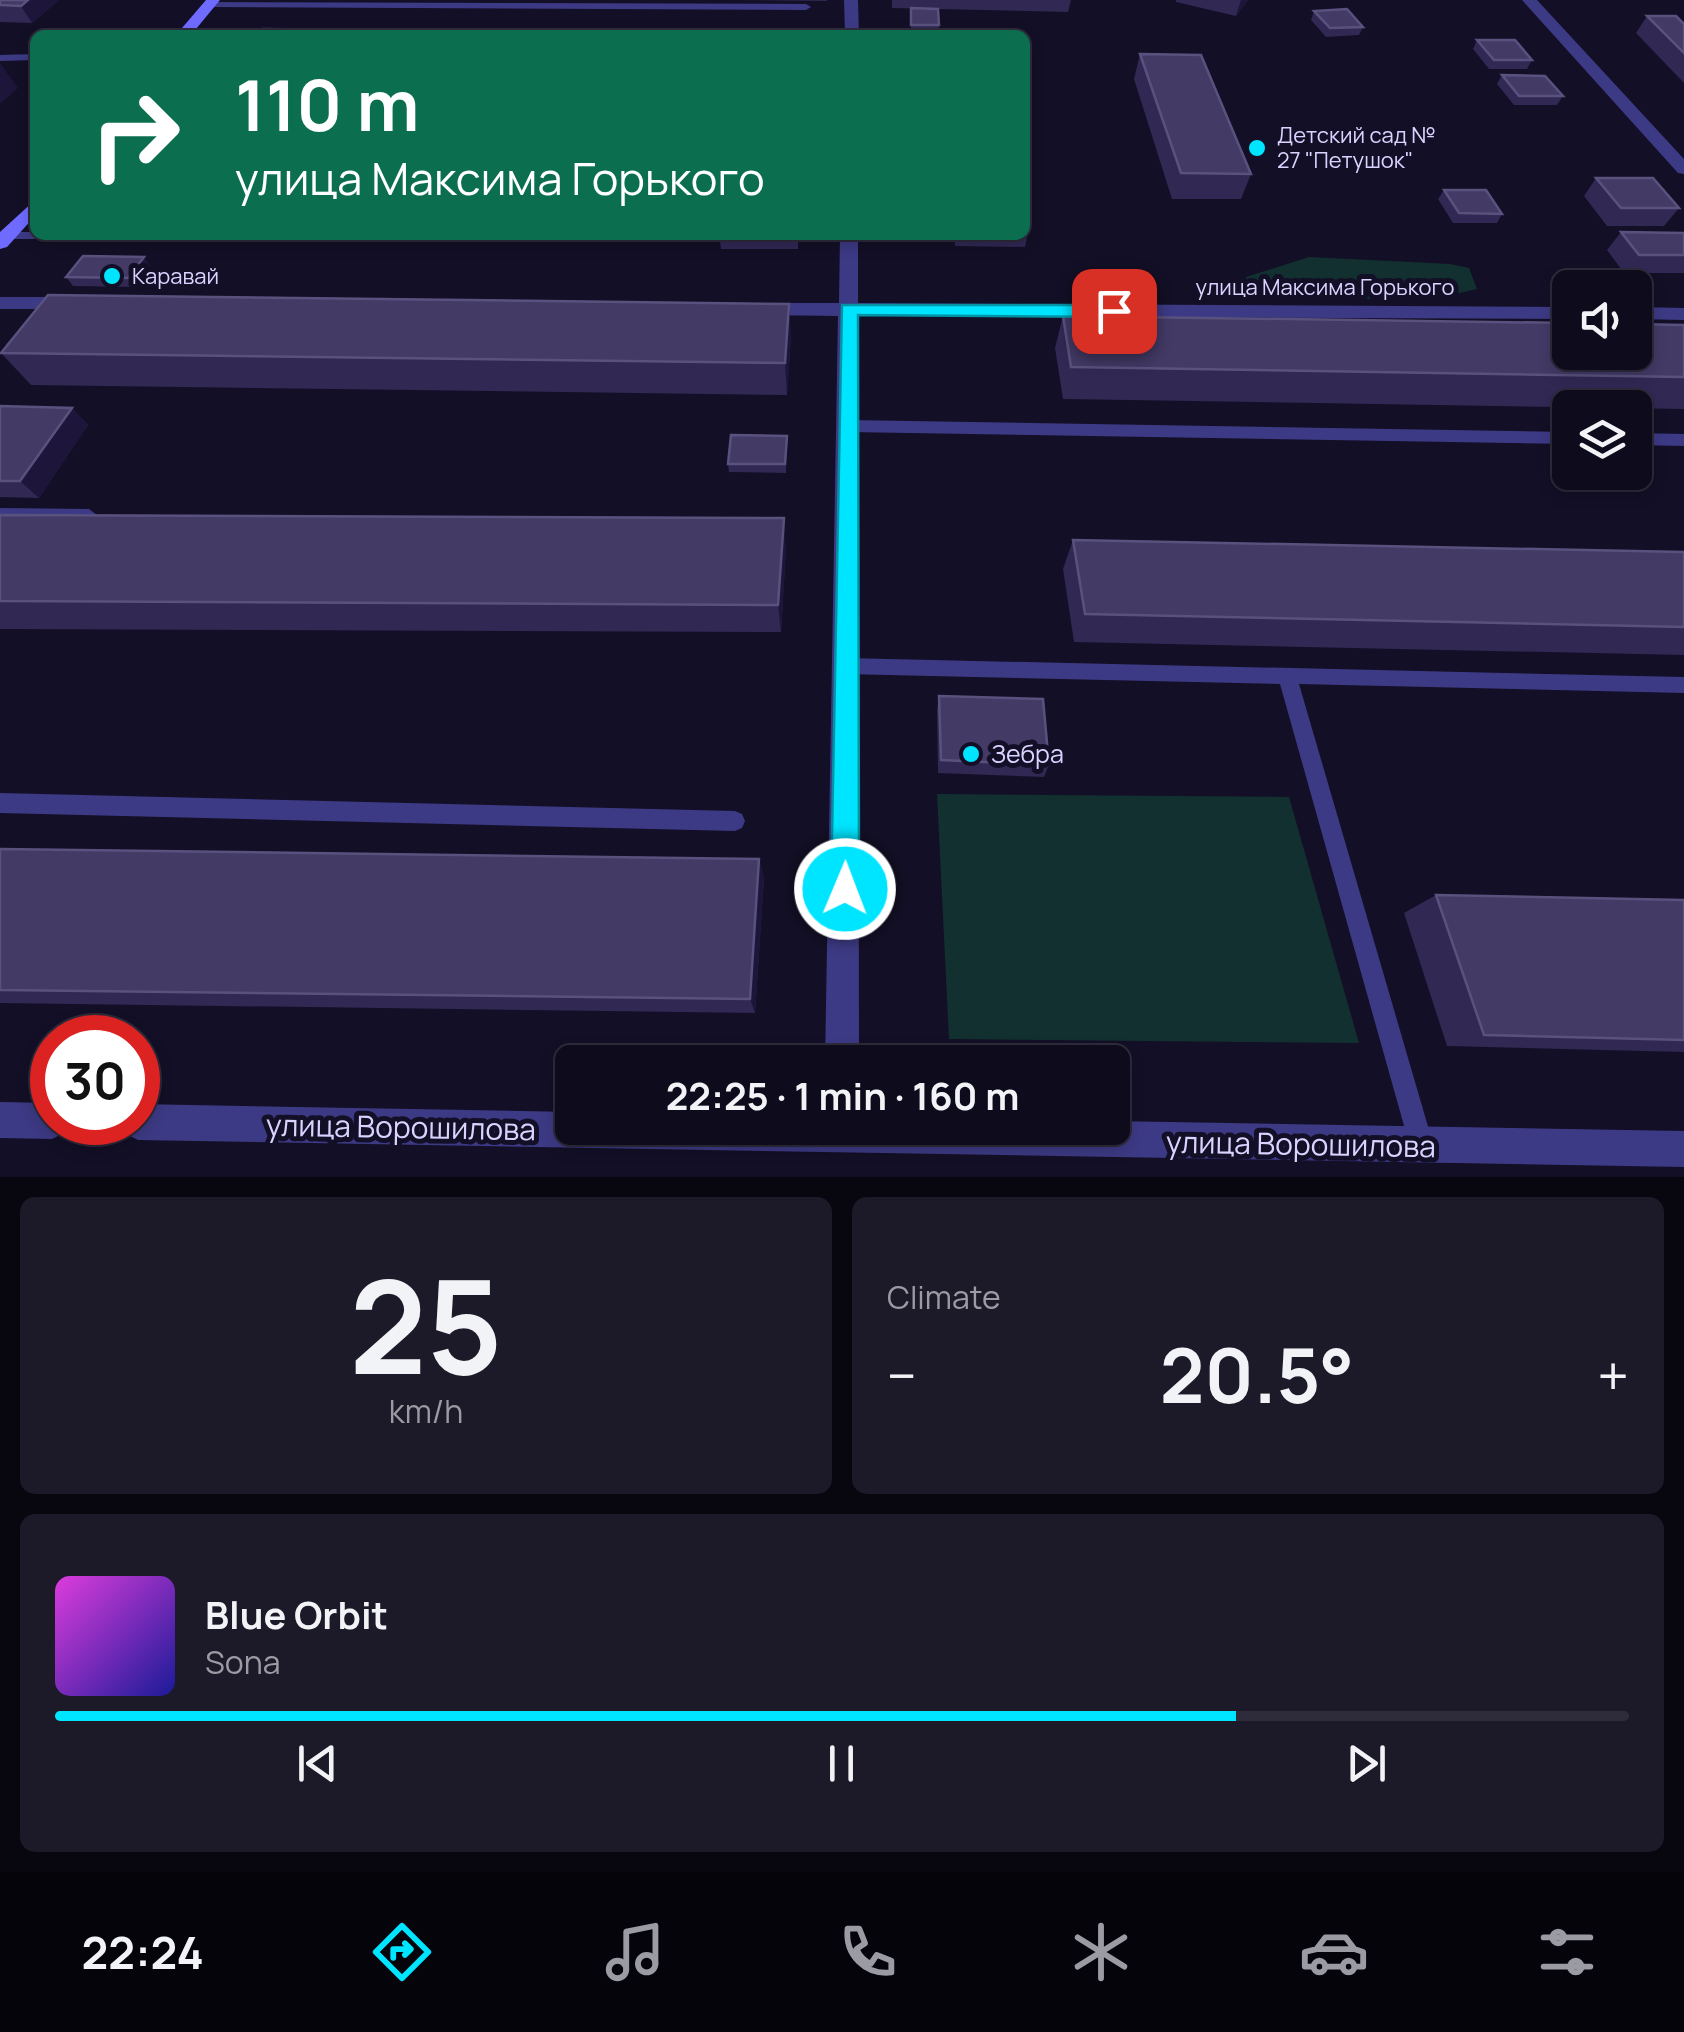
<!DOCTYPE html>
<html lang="en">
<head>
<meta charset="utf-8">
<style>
	body { margin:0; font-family:Manrope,sans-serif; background:#1c1929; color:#f1f3f6; height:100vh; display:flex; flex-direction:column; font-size:38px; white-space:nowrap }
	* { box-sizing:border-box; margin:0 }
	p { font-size:32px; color:#9b9ba3 }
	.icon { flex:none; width:55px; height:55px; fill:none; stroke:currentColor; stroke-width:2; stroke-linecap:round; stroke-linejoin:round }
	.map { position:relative; height:1177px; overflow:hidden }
	.panel { display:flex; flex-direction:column; gap:20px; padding:20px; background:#08060f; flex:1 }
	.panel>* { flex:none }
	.hud { position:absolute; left:30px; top:30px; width:1000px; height:210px; border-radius:15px; box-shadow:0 5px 15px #0003,0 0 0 2px #2e2b3b; background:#0b6e4f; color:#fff; overflow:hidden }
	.tools { position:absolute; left:1552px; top:270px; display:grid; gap:20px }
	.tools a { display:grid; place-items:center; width:100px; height:100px; border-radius:15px; background:#0e0b1c; box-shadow:0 5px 15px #0003,0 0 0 2px #2e2b3b; font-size:50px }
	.speed { position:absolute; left:30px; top:1015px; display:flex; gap:20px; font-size:50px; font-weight:700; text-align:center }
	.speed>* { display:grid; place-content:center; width:130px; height:130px; border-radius:50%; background:#0e0b1c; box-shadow:0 5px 15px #0003,0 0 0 2px #2e2b3b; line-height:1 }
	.speed .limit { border:15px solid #d22; background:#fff; color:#111 }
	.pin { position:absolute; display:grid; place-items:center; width:85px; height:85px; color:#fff; margin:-42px; border-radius:20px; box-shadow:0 5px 15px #0006 }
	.me { position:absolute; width:110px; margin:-55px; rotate:1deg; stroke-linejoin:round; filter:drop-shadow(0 0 8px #0008) }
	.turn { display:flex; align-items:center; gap:35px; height:210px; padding:0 40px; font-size:45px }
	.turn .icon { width:130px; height:130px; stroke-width:2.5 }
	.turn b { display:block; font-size:70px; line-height:85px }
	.big { font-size:75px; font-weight:700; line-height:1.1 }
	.panel .widget { flex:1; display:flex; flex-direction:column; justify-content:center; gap:15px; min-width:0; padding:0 35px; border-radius:15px; background:#1c1929 }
	.panel .dial { align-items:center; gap:0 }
	.dial b { font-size:130px; line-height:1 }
	.song { display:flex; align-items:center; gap:30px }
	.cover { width:120px; height:120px; border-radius:15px; background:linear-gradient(135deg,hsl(300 70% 55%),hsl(240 70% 35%)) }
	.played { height:10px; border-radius:5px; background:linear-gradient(90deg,#00e5ff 75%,#2e2b3b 75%) }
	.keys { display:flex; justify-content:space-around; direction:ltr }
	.heat { display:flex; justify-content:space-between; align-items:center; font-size:55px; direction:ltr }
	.panel .tiles { flex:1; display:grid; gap:20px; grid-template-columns:1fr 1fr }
	.widget:last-child { grid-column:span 2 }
	.trip { position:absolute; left:555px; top:1045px; width:575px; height:100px; border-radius:15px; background:#0e0b1c; box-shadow:0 5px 15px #0003,0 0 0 2px #2e2b3b; font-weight:700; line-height:100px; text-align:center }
	.menu { display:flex; height:160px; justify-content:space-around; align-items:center; background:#06040b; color:#9b9ba3 }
	.menu .icon { width:70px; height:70px }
	.menu .selected { color:#00e5ff }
	.menu b { font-size:45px; color:#f1f3f6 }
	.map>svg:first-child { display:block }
	.green { fill:#12302f }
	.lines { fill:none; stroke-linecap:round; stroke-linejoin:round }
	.lane { fill:#3d3a85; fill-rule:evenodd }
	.street { fill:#3d3a85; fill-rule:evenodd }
	.secondary { fill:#6f6bff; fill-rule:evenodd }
	.wall { fill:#312854 }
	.shaded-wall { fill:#1d163a }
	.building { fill:#433a66; stroke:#5a527e; stroke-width:2.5 }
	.route { fill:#00e5ff; stroke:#0095a6; stroke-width:2.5 }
	.poi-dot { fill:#00e5ff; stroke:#130f26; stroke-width:4 }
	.labels { text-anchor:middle; stroke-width:10; stroke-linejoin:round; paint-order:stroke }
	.far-poi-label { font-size:22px; fill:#d9d4ff; stroke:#130f26; text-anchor:start }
	.far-street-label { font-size:22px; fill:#d9d4ff; stroke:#130f26 }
	.poi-label { font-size:25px; fill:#d9d4ff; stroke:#130f26; text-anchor:start }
	.near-street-label { font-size:30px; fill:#d9d4ff; stroke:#130f26 }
</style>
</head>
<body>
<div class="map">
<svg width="1684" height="1177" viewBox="0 0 1684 1177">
	<rect width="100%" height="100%" fill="#130f26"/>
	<!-- green -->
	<path class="green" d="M 1309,257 L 1450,264 L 1469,268 L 1477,289 C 1420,304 1359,300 1300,293 C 1281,291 1266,294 1247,287 L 1246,277 Z
		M 937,794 L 1289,797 L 1359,1043 L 949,1039 Z"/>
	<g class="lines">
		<!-- lane -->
		<path class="lane" d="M 206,2 L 806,4 L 811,7 L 806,10 L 209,7 L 204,4 Z
			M 35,54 L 35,60 L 0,61 L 0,55 Z
			M 7,232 L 35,232 L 35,235 L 371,235 L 365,239 L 2,239 L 1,236 Z
			M 848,420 L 1570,432 L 1570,444 L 848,432 L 840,426 Z
			M 1635,433 L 1684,434 L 1684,446 L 1635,445 Z
			M 0,508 L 89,509 L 97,515 L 89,521 L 0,520 Z
			M 845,658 L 1684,677 L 1684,693 L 1299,684 L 1434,1147 L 1431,1156 L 1422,1159 L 1413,1156 L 1410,1147 L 1280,684 L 845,674 L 838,672 L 836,666 L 838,660 Z
			M 0,793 L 735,811 L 742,814 L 745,821 L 742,828 L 735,831 L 0,813 Z"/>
		<!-- street -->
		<path class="street" d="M 844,0 L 858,0 L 859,35 L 845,35 Z
			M 1522,0 L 1537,0 L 1684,159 L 1684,174 L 1678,173 Z
			M 840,235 L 858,235 L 858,303 L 1570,307 L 1570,319 L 858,316 L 859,1062 L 825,1062 L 838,316 L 755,315 L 745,309 L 755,303 L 839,303 Z
			M 0,297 L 75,297 L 85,303 L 75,309 L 0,309 Z
			M 1635,307 L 1684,308 L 1684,320 L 1635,319 Z
			M 0,1102 L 52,1103 L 52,1122 L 69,1122 L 64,1133 L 52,1139 L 0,1138 Z
			M 138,1104 L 572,1112 L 572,1128 L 1112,1128 L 1112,1121 L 1684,1131 L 1684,1167 L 138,1140 L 126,1134 L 121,1122 L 138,1122 Z"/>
		<!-- secondary -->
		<path class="secondary" d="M 206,0 L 220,0 L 191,35 L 176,35 Z
			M 35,200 L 35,216 L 7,247 L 0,249 L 0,232 Z"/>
	</g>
	<!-- wall -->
	<path class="wall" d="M 0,0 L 59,0 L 32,23 L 0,22 Z
		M 730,0 L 827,0 L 827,1 Z
		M 892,0 L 1071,0 L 1068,12 L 892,8 Z
		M 1176,0 L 1248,0 L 1236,16 L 1176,2 Z
		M 911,8 L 939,25 L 938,34 L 911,33 Z
		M 1314,11 L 1363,27 L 1359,35 L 1326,37 L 1311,20 Z
		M 1647,16 L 1684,24 L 1684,83 L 1636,33 Z
		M 1477,40 L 1532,60 L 1527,69 L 1489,69 L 1473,49 Z
		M 1140,54 L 1251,174 L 1241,199 L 1172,199 L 1134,79 Z
		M 1502,75 L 1563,96 L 1557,105 L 1514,105 L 1497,84 Z
		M 1596,178 L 1679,208 L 1664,226 L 1607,226 L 1584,196 Z
		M 1025,190 L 1030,222 L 1025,247 L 955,246 L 954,235 L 1025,235 Z
		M 1444,190 L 1502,214 L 1497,223 L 1453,223 L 1438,199 Z
		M 1621,232 L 1684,233 L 1684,273 L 1624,273 L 1607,250 Z
		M 719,235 L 798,235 L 798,249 L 721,249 Z
		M 144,257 L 150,266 L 135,287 L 73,286 L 66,277 Z
		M 1063,316 L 1684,325 L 1684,409 L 1063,399 L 1055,348 Z
		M 791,336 L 787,395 L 31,385 L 1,353 Z
		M 0,406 L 72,408 L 88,425 L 39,498 L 0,497 Z
		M 787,436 L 786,473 L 729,472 L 728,464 Z
		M 0,515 L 786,548 L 781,632 L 0,629 Z
		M 1073,540 L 1684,552 L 1684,655 L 1074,642 L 1063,569 Z
		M 939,696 L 1049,765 L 1044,777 L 938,773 L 937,710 Z
		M 0,849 L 759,859 L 764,878 L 755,1013 L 0,1003 Z
		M 1436,895 L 1684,900 L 1684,1052 L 1447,1046 L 1404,913 Z"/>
	<!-- shaded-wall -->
	<path class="shaded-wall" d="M 28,0 L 59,0 L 32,23 L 21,6 Z
		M 1241,0 L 1248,0 L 1236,16 Z
		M 0,63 L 18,88 L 0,104 Z
		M 144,257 L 150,266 L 135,287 L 128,278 Z
		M 789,304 L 791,336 L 787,395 L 785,363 Z
		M 72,408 L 88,425 L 39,498 L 20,481 Z
		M 784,518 L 786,548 L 781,632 L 778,605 Z
		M 759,859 L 764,878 L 755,1013 L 750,999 Z"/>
	<!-- building -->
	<path class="building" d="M 0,0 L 28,0 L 21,6 L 0,5 Z
		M 911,8 L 938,9 L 939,25 L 911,25 Z
		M 1347,9 L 1363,27 L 1330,28 L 1314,11 Z
		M 1647,16 L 1676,16 L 1684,24 L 1684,53 Z
		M 263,29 L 805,35 L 257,35 Z
		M 1477,40 L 1515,40 L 1532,60 L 1494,60 Z
		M 1140,54 L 1201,55 L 1251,174 L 1181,173 Z
		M 1502,75 L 1545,76 L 1563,96 L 1519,96 Z
		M 1596,178 L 1653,178 L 1679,208 L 1621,208 Z
		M 1025,190 L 1030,222 L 1025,222 Z
		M 1444,190 L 1486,190 L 1502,214 L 1459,213 Z
		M 1621,232 L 1684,233 L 1684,255 L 1639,255 Z
		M 83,256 L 144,257 L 128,278 L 66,277 Z
		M 48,295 L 789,304 L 785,363 L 1,353 Z
		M 1063,316 L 1570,323 L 1570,352 L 1635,352 L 1635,324 L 1684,325 L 1684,377 L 1071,367 Z
		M 0,406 L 72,408 L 20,481 L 0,481 Z
		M 731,435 L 787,436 L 785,464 L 728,464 Z
		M 0,515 L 784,518 L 778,605 L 0,601 Z
		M 1073,540 L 1684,552 L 1684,627 L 1085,614 Z
		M 939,696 L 1043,699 L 1049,765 L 941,760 Z
		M 0,849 L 759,859 L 750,999 L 0,990 Z
		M 1436,895 L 1684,900 L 1684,1040 L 1484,1035 Z"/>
	<!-- route -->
	<path class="route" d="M 842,305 L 1114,305 L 1123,311 L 1114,317 L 858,315 L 859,889 L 855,899 L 845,903 L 835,899 L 831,889 Z"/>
	<!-- markers -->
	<g class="poi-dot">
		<circle cx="1257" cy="148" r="10"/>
		<circle cx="112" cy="276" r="10"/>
		<circle cx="971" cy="754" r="10"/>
	</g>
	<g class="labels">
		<!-- far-poi labels -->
		<g class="far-poi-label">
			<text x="1277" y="143">Детский сад №<tspan x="1277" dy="25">27 "Петушок"</tspan></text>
			<text x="132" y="284">Каравай</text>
		</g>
		<!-- far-street labels -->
		<g class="far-street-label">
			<text x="1325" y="295">улица Максима Горького</text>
		</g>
		<!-- poi labels -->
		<g class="poi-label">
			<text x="991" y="763">Зебра</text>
		</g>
		<!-- near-street labels -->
		<g class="near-street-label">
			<text transform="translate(401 1128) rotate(1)" y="10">улица Ворошилова</text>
			<text transform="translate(1301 1145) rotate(1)" y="10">улица Ворошилова</text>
		</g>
	</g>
</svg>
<div class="tools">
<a><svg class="icon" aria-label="sound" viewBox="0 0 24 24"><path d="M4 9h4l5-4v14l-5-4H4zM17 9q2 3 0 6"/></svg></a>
<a><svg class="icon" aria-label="layers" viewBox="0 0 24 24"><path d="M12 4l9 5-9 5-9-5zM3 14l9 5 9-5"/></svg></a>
</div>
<div class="speed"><div class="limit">30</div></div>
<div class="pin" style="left:1114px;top:311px;background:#d93025"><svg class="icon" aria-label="arrive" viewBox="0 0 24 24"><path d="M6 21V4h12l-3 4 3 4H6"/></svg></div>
<svg class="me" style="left:845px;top:889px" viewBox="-20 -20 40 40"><circle r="17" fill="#00e5ff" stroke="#fff" stroke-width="3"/><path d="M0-11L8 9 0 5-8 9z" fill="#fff"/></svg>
<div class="trip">22:25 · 1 min · 160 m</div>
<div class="hud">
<div class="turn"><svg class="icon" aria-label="right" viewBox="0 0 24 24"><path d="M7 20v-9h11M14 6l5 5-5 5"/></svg><div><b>110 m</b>улица Максима Горького</div></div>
</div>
</div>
<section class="panel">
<div class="tiles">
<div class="widget dial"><b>25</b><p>km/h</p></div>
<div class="widget"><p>Climate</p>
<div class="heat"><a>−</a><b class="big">20.5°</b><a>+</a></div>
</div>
<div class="widget">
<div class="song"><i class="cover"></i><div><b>Blue Orbit</b><p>Sona</p></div></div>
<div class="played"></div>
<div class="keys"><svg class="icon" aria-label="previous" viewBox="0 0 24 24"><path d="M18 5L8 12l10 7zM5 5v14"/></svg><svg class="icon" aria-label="pause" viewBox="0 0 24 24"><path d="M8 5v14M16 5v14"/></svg><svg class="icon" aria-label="next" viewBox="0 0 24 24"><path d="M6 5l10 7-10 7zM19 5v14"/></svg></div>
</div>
</div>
</section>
<nav class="menu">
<b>22:24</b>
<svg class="icon selected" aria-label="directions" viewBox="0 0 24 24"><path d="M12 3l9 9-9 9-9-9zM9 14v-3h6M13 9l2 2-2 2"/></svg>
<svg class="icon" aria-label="music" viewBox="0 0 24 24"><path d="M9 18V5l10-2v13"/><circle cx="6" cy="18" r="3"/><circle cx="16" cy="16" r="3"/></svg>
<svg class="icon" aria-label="phone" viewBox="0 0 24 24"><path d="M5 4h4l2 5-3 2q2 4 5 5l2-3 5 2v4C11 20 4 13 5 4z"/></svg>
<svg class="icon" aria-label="climate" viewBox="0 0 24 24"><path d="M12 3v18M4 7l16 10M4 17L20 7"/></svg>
<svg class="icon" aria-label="car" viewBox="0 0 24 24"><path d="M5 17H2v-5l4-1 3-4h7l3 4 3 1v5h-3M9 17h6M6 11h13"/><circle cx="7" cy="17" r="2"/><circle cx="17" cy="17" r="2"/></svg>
<svg class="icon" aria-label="filters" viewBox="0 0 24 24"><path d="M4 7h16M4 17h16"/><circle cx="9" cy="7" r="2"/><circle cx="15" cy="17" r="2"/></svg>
</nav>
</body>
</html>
